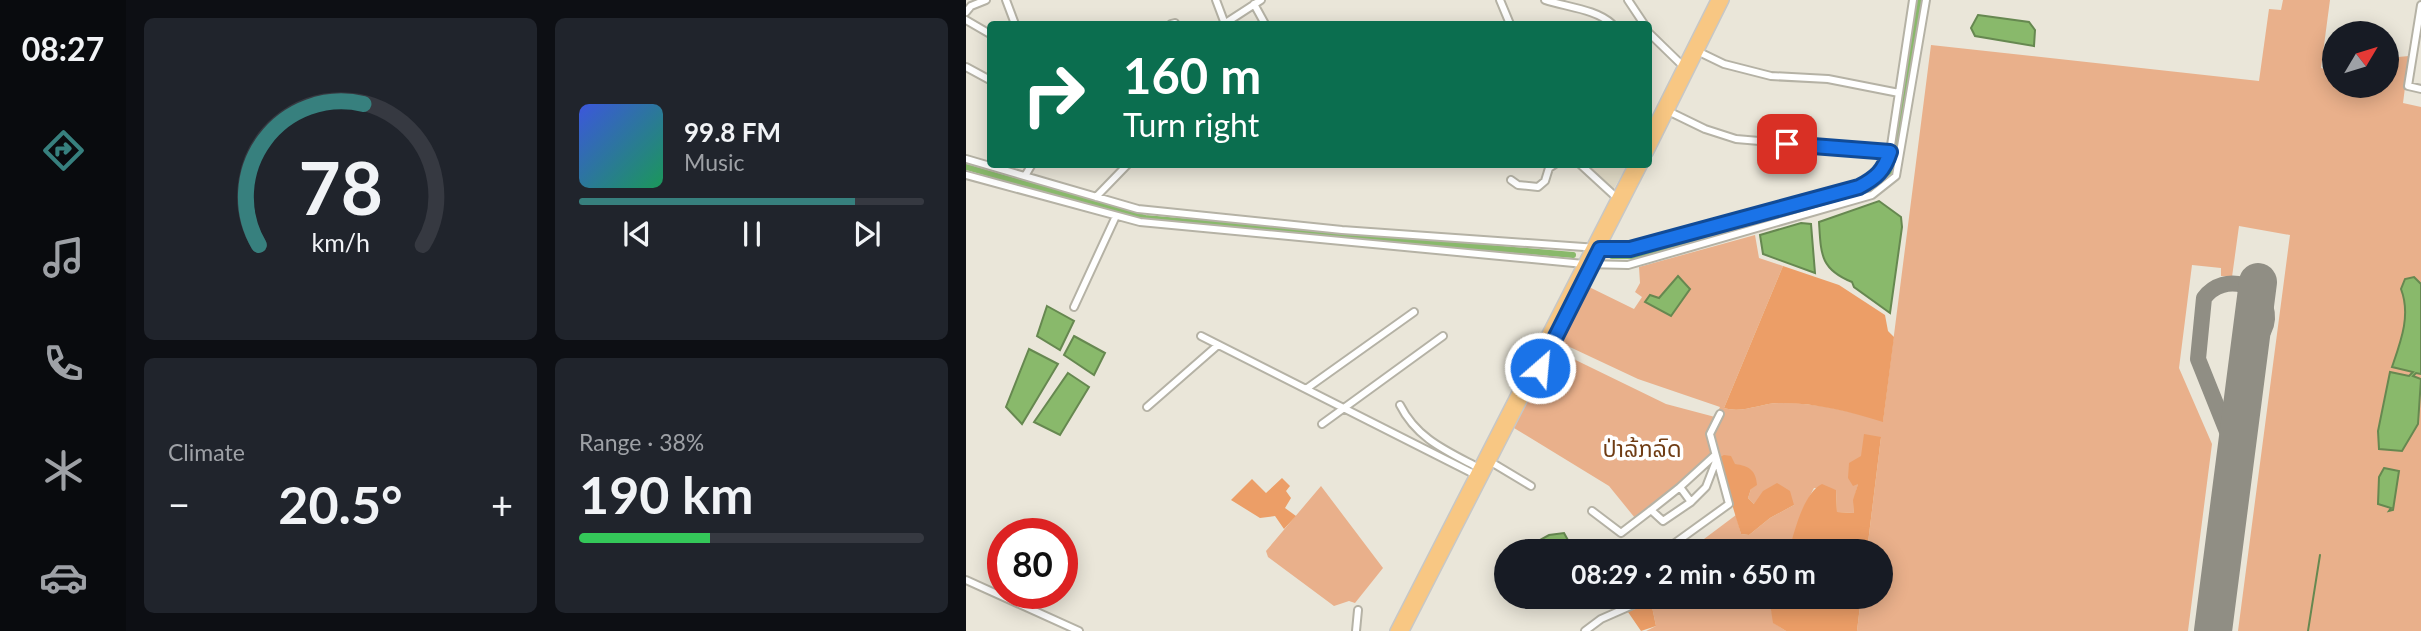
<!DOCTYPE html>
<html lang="en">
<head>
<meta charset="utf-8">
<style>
	body { margin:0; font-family:Lato,"Noto Sans Lao",sans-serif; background:#20242c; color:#f1f3f6; height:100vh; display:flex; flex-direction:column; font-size:26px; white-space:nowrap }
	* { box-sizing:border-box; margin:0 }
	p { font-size:23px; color:#9ea1a6 }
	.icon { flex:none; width:38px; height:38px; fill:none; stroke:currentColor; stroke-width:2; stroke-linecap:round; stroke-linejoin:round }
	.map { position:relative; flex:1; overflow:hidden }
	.details { display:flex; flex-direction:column; gap:18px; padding:18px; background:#0d0f14; width:840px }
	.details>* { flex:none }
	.hud { position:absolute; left:21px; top:21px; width:665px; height:147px; border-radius:7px; box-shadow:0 4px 18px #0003; background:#0b6e4f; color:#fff; overflow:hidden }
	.needle { width:46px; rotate:52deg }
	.controls { position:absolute; left:1356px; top:21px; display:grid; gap:14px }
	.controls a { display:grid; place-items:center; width:77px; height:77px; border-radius:50%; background:#171b24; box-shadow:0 4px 18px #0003; font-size:35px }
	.speed { position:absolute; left:21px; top:518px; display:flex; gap:14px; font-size:35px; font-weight:700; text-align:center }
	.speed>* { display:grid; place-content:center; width:91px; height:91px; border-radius:50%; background:#171b24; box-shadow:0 4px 18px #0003; line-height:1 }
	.speed .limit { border:10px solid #d22; background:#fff; color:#111 }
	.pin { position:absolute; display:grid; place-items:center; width:60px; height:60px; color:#fff; margin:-30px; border-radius:14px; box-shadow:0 4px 10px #0006 }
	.me { position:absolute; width:77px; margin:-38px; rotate:27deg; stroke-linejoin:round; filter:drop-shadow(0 0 5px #0008) }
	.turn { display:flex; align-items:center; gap:24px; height:147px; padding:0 21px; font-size:32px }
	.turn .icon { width:91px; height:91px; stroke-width:2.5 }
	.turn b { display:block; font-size:49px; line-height:60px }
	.big { font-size:52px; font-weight:700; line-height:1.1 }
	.details .card { flex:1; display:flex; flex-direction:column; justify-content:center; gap:10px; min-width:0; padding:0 24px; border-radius:10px; background:#20242c }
	.details .dial { align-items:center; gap:0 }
	.dial svg { height:182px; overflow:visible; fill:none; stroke:#363941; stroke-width:7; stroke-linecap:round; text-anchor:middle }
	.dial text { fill:#f1f3f6; stroke:none }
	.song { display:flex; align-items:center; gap:21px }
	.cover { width:84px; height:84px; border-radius:10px; background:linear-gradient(135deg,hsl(230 70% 55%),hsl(150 70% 35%)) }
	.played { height:7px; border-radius:4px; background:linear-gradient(90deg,#37807e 80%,#363941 80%) }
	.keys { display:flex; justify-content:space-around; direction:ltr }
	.heat { display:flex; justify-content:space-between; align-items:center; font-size:38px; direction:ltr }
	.charge { height:10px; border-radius:5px; background:linear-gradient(90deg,#34c759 38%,#363941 0) }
	.details .tiles { flex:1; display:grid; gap:18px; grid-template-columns:repeat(2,1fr) }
	.trip { position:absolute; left:528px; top:539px; width:399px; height:70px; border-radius:35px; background:#171b24; box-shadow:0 4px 18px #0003; font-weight:700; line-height:70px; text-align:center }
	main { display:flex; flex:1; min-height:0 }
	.tab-bar { display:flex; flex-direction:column; width:126px; justify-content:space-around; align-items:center; background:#090b0e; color:#9ea1a6 }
	.tab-bar .icon { width:49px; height:49px }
	.tab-bar .selected { color:#37807e }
	.tab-bar b { font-size:32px; color:#f1f3f6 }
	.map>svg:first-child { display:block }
	.built { fill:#e0dac6 }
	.green { fill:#e9b08b }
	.forest { fill:#ec9e67 }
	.water { fill:#89b96b; stroke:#668850; stroke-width:2 }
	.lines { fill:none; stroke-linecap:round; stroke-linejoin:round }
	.stream { stroke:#668850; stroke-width:2 }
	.canal { stroke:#89b96b; stroke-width:6 }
	.taxiway { stroke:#908e84; stroke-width:16 }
	.runway { stroke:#908e84; stroke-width:38 }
	.minor-casing { stroke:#b5b2a5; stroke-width:10 }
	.highway-casing { stroke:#c7c7c6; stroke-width:12 }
	.minor { stroke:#fff; stroke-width:6 }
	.highway { stroke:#f8c783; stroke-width:9 }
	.route-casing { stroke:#114b97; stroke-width:18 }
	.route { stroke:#1a73e8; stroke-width:12 }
	.labels { text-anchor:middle; stroke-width:7; stroke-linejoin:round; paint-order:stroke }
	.park-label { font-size:23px; fill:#6f3c14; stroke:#fff }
</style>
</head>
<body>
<main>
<nav class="tab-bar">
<b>08:27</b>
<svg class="icon selected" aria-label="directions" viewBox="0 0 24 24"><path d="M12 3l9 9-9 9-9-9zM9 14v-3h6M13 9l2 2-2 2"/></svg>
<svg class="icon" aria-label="music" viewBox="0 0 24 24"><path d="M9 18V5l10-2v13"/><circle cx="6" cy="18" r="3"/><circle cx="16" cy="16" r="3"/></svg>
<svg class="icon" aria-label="phone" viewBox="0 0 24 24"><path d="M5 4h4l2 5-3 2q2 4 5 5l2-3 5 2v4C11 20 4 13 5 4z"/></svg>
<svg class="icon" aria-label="climate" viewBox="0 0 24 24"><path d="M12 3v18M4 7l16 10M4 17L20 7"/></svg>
<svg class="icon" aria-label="car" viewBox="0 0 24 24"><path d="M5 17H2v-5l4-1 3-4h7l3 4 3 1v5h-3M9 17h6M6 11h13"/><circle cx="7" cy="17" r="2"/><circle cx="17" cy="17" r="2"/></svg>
</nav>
<section class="details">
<div class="tiles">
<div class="card dial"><svg viewBox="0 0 100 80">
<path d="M14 69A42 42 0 1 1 86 69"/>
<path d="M14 69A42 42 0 0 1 60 7" stroke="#37807e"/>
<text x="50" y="56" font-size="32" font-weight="700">78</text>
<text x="50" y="72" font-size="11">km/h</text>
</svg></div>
<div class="card">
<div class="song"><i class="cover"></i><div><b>99.8 FM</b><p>Music</p></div></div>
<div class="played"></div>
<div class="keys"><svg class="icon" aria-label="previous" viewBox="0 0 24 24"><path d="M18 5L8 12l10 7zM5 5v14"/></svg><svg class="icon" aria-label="pause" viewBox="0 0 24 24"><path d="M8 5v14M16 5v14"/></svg><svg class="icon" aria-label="next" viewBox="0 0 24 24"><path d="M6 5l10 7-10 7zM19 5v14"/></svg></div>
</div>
<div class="card"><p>Climate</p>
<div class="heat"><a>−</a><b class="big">20.5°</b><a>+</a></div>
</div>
<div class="card"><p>Range · 38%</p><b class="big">190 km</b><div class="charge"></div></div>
</div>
</section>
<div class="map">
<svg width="1455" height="631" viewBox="0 0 1455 631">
	<rect width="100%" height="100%" fill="#eae6d9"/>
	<!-- built -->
	<path class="built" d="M 619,165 L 662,165 L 647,190 Z"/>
	<!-- green -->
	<path class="green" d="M 1317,0 L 1364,0 L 1355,68 L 1368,71 L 1368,86 L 1421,86 L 1421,58 L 1443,56 L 1437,103 L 1455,107 L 1455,631 L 1272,631 L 1324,235 L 1273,226 L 1266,277 L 1255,276 L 1255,268 L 1226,265 L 1213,368 L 1246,444 L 1222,631 L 891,631 L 895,597 L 915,597 L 915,551 L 901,551 L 915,437 C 903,461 886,486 888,513 L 871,512 L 870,490 L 848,488 L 838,507 L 823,551 L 722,551 L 770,515 L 775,534 L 783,535 L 804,518 L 828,505 L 788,504 L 782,498 L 785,489 L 768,464 L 746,458 L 669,518 L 643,486 L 548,428 L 587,349 L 700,404 L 749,417 L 754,407 L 672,379 L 591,341 L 619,285 L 668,309 L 676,297 L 669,292 L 674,283 L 673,267 L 789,235 L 793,258 L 817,266 L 758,408 C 778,414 796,402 816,403 C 852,403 884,411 917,421 L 965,45 L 1293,81 L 1303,9 L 1315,10 Z
		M 355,486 L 417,568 L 389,603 L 383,601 L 368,606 L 302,557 L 300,551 Z
		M 690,597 L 708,597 L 710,604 L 719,602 L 723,597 L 803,597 L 808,623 L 820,631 L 680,631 L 690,626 L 685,602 Z"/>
	<!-- forest -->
	<path class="forest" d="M 817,266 L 873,285 L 919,315 L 922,331 L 928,337 L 917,422 C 884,412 852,403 816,403 C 796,402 778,414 758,408 Z
		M 898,434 L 915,437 L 901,551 L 823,551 C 828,532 838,492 856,484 L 870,490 L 871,512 L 888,513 L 887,500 L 892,484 L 887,486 L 882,478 L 883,463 L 895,456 Z
		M 758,455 L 765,456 L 769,464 C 783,466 790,470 791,485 L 785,489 L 782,498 L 788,504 L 797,491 L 811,483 L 824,491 L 828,505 L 804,518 L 783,535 L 775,534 L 752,458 Z
		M 316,478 L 324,486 L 320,491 L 325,498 L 319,508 L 330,516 L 318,529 L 309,516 L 294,518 L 265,500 L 286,479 L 300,493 Z
		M 803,597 L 895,597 L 891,631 L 820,631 L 807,623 Z
		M 685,602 L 690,626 L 675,631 L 662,612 Z"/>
	<!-- water -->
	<path class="water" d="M 1012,15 L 1063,22 L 1069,30 L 1068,46 L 1009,36 L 1005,28 Z
		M 913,201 L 935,217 L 936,227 L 924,313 L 888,287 L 886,282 C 854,269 855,254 853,222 Z
		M 835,223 L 845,224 L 849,273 L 797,254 L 794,235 Z
		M 712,276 L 724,289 L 705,316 L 679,302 L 684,295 L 693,298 Z
		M 1448,277 L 1455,284 L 1455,374 L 1450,373 L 1447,376 L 1455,379 L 1452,424 L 1436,451 L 1413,449 L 1412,431 L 1424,372 L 1443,376 L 1447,372 L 1426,367 C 1435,341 1445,315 1435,289 L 1439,279 Z
		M 81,306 L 108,321 L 94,350 L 71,336 Z
		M 108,336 L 139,353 L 128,375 L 98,355 Z
		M 63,349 L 92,364 L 56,424 L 40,407 Z
		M 102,373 L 123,387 L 94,435 L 68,422 Z
		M 1418,468 L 1433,471 L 1427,510 L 1423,511 L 1425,508 L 1412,504 L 1413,477 Z
		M 598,533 L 608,551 L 554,551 L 583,535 Z"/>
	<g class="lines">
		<!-- stream -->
		<path class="stream" d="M 1342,631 L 1354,555"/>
		<!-- canal -->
		<path class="canal" d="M 0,167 L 179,218 L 607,255
			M 646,256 L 669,256 L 911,185 L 923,172 L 930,155 L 953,0"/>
		<!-- taxiway -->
		<path class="taxiway" d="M 1265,490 L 1266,444 L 1232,359 L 1238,298 C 1258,271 1302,284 1301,319 C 1300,334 1286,344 1282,359"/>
		<!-- runway -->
		<path class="runway" d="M 1247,631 L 1292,282"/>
		<!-- minor casing -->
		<g class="minor-casing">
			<path id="minor" d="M 40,0 L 49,24
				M 250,0 L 259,24
				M 534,0 L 544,24
				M 579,0 C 600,7 630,9 646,24
				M 662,0 L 678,24
				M 288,4 L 299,24
				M 1455,5 L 1442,86 L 1455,89
				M 0,12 L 5,6 L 20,0
				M 0,20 L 24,34
				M 205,24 L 209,23
				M 258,24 L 295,0
				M 682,32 L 718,67
				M 731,51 L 758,64 L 805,76 L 862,79 L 933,93
				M 0,67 L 24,80
				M 704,112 L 739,129 L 770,139 L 924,152
				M 0,159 L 172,209 L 376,230 L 646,249 L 664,249 L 893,187 C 910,178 918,171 924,152 L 947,0
				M 614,164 L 651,198
				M 0,175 L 174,222 L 618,264 L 662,265 L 906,195 L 930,176 L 960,0
				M 59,176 L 66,164
				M 545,180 L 552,185 L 572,187 L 579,181 L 583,168 L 589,164
				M 130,197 L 162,164
				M 108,307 L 150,216
				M 235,336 L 510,475
				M 340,389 L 448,312
				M 434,405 C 451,439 481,451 513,468
				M 181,407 L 252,345
				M 356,424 L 477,336
				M 748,456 L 714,487 L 725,502 L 740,487 L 750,461
				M 525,462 L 565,486
				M 714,487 L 685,510 L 697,521 L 725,502
				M 626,511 L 655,533 L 685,510
				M 707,551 L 709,543 L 763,504 L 744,434 L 754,414
				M 0,580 L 113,631
				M 390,631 L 392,610
				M 619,631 L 635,619 L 685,597"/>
		</g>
		<!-- highway casing -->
		<g class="highway-casing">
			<path id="highway" d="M 682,136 L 750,0
				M 682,153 L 758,0
				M 429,631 L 668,164
				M 438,631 L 677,164"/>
		</g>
		<!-- minor -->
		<use href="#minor" class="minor"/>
		<!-- highway -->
		<use href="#highway" class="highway"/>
	</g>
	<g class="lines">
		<!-- route casing -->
		<g class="route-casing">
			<path id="route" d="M 574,368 L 634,249 L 664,249 L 893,187 C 910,178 918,171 924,152 L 821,144"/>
		</g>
		<!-- route -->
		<use href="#route" class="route"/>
	</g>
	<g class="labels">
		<!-- park labels -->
		<g class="park-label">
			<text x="676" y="457">ປ່າລ້ກລົດ</text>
		</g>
	</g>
</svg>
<div class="controls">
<a><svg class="needle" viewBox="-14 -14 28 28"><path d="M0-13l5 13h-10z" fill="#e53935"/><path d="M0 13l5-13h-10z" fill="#9ea1a6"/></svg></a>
</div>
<div class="speed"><div class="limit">80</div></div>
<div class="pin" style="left:821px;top:144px;background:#d93025"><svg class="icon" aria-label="arrive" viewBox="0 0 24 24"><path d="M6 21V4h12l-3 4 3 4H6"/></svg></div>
<svg class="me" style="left:574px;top:368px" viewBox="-20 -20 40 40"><circle r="17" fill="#1a73e8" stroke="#fff" stroke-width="3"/><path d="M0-11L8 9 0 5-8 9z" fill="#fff"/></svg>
<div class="trip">08:29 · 2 min · 650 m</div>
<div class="hud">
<div class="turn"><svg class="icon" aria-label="right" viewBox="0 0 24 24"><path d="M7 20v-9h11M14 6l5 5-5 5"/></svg><div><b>160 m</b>Turn right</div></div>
</div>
</div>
</main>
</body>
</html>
